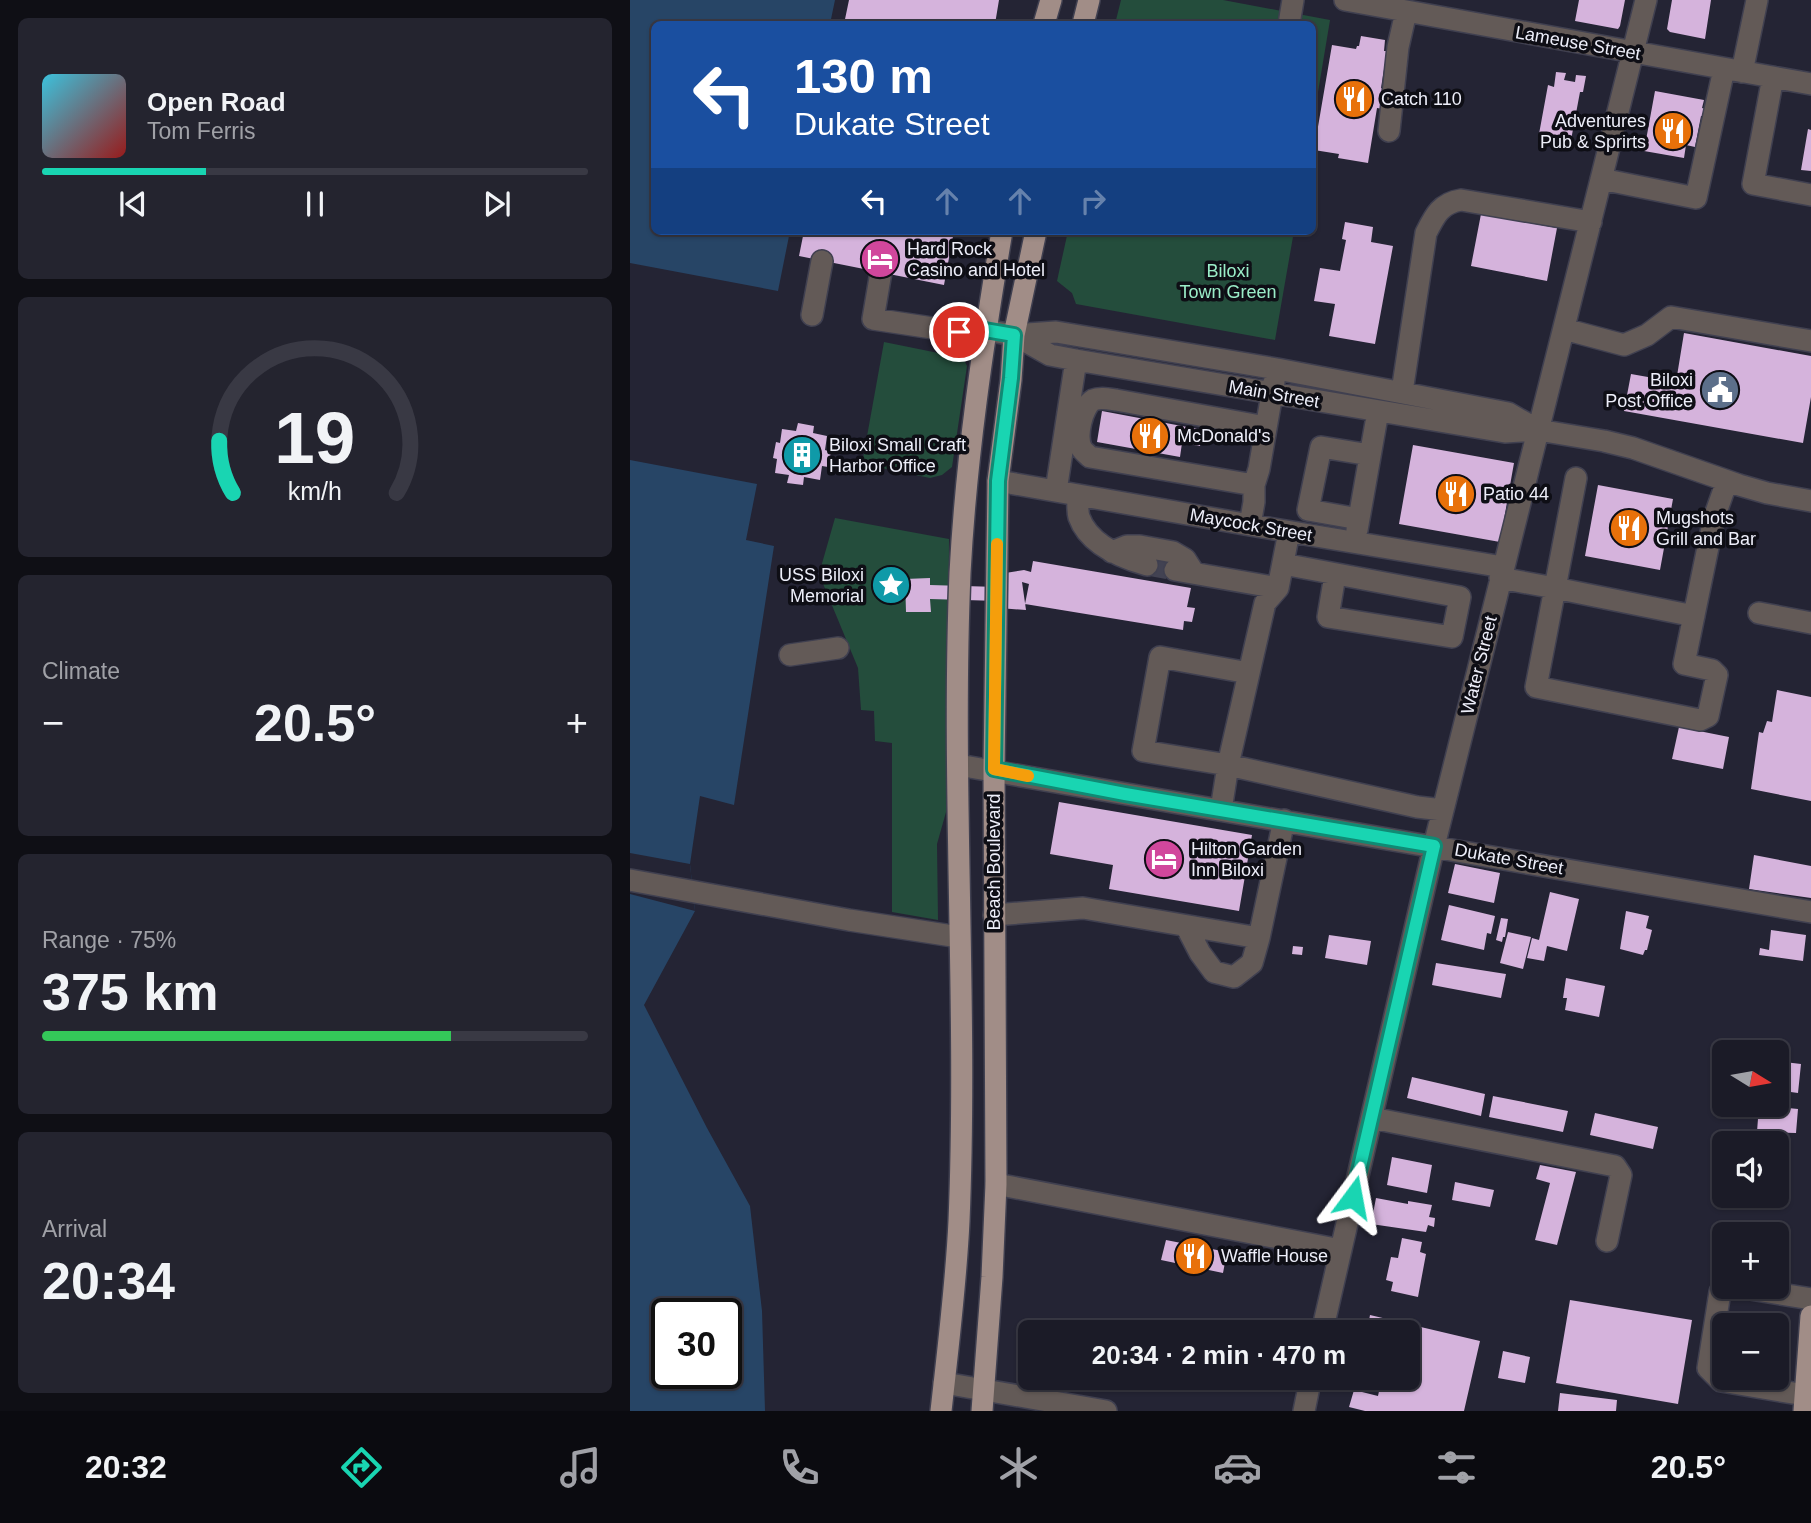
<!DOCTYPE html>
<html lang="en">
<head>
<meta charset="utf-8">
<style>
	body { margin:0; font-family:Arial,sans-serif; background:#24242f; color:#f1f3f6; height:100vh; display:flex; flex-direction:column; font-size:26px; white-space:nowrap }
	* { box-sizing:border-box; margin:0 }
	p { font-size:23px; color:#a0a1a7 }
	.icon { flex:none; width:38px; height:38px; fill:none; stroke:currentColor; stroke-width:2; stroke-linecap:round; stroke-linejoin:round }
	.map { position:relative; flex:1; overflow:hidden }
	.panel { display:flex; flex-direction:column; gap:18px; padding:18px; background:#0f0f15; width:630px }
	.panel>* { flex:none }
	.guide { position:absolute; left:21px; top:21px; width:665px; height:214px; border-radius:10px; box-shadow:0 2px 5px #0004,0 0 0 2px #393944; background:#1a4fa0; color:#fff; overflow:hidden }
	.needle { width:46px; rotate:101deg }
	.controls { position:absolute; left:1082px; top:1040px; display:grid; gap:14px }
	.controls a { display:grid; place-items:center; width:77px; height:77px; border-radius:10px; background:#1b1b27; box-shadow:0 2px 5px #0004,0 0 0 2px #393944; font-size:35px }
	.speed { position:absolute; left:21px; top:1298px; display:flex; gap:14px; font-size:35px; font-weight:700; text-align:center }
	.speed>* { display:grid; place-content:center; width:91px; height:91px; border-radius:50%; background:#1b1b27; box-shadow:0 2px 5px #0004,0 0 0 2px #393944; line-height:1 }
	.speed .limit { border:4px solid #111; border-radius:10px; background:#fff; color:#111 }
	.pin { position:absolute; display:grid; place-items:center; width:60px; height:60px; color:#fff; margin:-30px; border:4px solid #fff; border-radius:50%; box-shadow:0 2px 7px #0007 }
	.me { position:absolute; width:77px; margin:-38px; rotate:13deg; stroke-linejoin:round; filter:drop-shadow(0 0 5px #0008) }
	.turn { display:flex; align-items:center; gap:24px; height:147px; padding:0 28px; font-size:32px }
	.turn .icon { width:91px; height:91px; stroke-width:2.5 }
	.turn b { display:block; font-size:49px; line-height:60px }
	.lanes { display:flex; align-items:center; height:66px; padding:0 28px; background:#0003; justify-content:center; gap:35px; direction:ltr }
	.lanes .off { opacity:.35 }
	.big { font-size:52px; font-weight:700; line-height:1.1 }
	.panel .tile { flex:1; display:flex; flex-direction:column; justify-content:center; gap:10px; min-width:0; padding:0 24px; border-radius:10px; background:#24242f }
	.panel .dial { align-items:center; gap:0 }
	.dial svg { height:182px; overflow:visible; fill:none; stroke:#393944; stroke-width:7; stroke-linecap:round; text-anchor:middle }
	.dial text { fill:#f1f3f6; stroke:none }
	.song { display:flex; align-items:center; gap:21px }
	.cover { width:84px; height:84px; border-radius:10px; background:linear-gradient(135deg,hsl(190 70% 55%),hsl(0 70% 35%)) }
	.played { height:7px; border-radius:4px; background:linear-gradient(90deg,#19d5b2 30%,#393944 30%) }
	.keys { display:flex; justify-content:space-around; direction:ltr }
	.heat { display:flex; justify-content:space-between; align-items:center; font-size:38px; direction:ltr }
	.charge { height:10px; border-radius:5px; background:linear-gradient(90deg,#34c759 75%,#393944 0) }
	.trip { position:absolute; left:388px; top:1320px; width:402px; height:70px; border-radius:10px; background:#1b1b27; box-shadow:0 2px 5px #0004,0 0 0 2px #393944; font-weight:700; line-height:70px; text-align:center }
	.tab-bar { display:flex; height:112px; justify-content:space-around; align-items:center; background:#0b0b10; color:#a0a1a7 }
	.tab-bar .icon { width:49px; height:49px }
	.tab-bar .current { color:#19d5b2 }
	.tab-bar b { font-size:32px; color:#f1f3f6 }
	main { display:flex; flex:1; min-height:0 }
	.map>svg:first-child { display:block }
	.green { fill:#244d3c }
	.water { fill:#274566; fill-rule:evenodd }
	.pier { fill:#242434 }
	.building { fill:#d5b3dc }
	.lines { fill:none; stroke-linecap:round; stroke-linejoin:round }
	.minor-tunnel { stroke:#424252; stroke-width:21; stroke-dasharray:21 10; stroke-linecap:butt }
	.minor-casing { stroke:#404050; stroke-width:24 }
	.major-casing { stroke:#404050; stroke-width:24 }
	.minor { stroke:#635a57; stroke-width:21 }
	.major { stroke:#a18d87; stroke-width:21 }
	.route-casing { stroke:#108a74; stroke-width:18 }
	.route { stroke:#19d5b2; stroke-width:12 }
	.slow { stroke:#f59e0b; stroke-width:12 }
	.labels { text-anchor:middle; stroke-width:7; stroke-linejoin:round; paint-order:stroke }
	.street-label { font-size:18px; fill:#edeef9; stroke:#0e0e15 }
	.poi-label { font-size:18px; fill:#edeef9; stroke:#0e0e15; text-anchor:start }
	.park-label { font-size:18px; fill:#9aedc8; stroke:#0e0e15 }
</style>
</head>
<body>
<main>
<section class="panel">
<div class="tile">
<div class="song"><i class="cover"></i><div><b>Open Road</b><p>Tom Ferris</p></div></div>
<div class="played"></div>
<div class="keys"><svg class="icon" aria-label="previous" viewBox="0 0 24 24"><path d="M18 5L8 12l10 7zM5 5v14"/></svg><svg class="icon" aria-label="pause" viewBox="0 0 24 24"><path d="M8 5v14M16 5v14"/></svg><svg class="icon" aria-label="next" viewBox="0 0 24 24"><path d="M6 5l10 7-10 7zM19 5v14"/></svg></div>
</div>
<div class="tile dial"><svg viewBox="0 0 100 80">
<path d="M14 69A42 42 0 1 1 86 69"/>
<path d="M14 69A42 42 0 0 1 8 46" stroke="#19d5b2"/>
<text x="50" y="56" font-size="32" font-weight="700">19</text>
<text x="50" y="72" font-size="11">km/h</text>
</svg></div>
<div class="tile"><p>Climate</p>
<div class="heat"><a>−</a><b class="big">20.5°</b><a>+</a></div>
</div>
<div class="tile"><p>Range · 75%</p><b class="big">375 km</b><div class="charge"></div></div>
<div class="tile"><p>Arrival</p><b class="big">20:34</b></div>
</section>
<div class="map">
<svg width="1181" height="1411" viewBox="0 0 1181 1411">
	<rect width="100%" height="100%" fill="#242434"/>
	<!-- green -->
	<path class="green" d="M 491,0 L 593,0 L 700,20 L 683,122 L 682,24 L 485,24 Z
		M 438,231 L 664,231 L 645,340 L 446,304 L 442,293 L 427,281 Z
		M 254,342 L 333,358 L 337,366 L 322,467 L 312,475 L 300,478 L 232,464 Z
		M 205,518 L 319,539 L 318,805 L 307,844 L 308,920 L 262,912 L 262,743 L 245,741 L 244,711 L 231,710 L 228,668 L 189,574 Z"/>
	<!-- water -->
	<path class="water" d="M 0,0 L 205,0 L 200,24 L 24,24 L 24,231 L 160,231 L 148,291 L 0,263 Z
		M 0,460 L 127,484 L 116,540 L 144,546 L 104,805 L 70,796 L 60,864 L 65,911 L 14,1005 L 77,1128 L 120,1206 L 132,1311 L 135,1411 L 0,1411 ZM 37,1314 L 96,1314 L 96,1374 L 37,1374 Z"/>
	<!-- pier -->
	<path class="pier" d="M 0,853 L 60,864 L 65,911 L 0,894 Z"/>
	<!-- building -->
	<path class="building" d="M 219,0 L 369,0 L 365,24 L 214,24 Z
		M 949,0 L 995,0 L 990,26 L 988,29 L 945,21 Z
		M 1042,0 L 1081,0 L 1075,39 L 1040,32 L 1037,29 Z
		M 731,36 L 755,40 L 754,51 L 757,51 L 751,88 L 757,89 L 753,109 L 747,108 L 738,163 L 708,158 L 709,154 L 684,150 L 702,45 L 726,49 L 727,46 L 729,46 Z
		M 926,72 L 936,73 L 934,80 L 945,82 L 946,75 L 956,76 L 953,92 L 950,92 L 941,140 L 909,134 L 918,85 L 924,87 Z
		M 1025,91 L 1074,100 L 1072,108 L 1079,110 L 1078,117 L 1071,116 L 1065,147 L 1056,145 L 1054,158 L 1014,151 Z
		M 1178,129 L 1181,130 L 1181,171 L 1171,170 Z
		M 851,214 L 927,228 L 917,281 L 841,266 Z
		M 715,222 L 743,227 L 741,242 L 763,246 L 745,344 L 699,336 L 705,304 L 684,301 L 690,268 L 710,271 L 716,240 L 712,239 Z
		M 174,231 L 324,231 L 314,285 L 169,256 Z
		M 1054,333 L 1181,356 L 1181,397 L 1173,443 L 994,411 L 1001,374 L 1046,382 Z
		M 472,411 L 573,430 L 570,446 L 552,443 L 550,457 L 467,442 Z
		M 168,423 L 184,426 L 183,433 L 197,436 L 195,450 L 201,452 L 198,467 L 192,466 L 190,480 L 174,477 L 173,485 L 157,483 L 159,475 L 145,473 L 147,459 L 143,458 L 146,442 L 150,443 L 152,429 L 166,431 Z
		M 783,445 L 884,463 L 870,542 L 769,524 Z
		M 968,485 L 1043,499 L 1030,570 L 955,556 Z
		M 403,561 L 561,588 L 557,607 L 565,608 L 562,622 L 554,621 L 553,630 L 395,604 L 399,584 L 392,582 L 396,610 L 369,608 L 369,601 L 300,599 L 301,612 L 276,612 L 275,579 L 300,578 L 300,585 L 368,587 L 369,574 L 394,570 L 401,572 Z
		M 1147,690 L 1181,697 L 1181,801 L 1121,789 L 1129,732 L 1133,733 L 1137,721 L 1142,722 Z
		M 1049,727 L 1099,737 L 1093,769 L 1042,759 Z
		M 429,802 L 622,835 L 609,911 L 479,889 L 483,865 L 420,854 Z
		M 1124,855 L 1181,866 L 1181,898 L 1119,889 Z
		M 825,864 L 870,873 L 864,903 L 818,893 Z
		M 920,892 L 949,899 L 937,951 L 917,946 L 914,961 L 897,958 L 902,938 L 909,940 Z
		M 819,905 L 865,916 L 861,934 L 857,933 L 854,950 L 811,940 Z
		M 996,911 L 1019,916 L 1016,928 L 1022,930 L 1017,950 L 1015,950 L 1013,955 L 990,949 Z
		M 871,918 L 878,919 L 875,937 L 873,937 L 872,942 L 866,940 Z
		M 1141,930 L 1176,935 L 1173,961 L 1129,955 L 1130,948 L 1139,950 Z
		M 878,932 L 901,937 L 893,969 L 870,963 Z
		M 699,935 L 741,941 L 737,965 L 695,958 Z
		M 663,946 L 673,947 L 672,955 L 662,954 Z
		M 806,963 L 876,974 L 871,998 L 802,985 Z
		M 936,978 L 975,986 L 969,1017 L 935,1010 L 937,998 L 933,998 Z
		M 1146,1061 L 1171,1064 L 1168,1093 L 1146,1090 Z
		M 782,1077 L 855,1094 L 851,1116 L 777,1098 Z
		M 863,1096 L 938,1111 L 933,1132 L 859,1117 Z
		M 1129,1105 L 1168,1109 L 1166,1133 L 1127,1132 Z
		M 965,1113 L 1028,1127 L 1023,1149 L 960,1135 Z
		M 762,1157 L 802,1165 L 797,1193 L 757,1185 Z
		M 910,1165 L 946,1172 L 927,1245 L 905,1240 L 920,1183 L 906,1179 Z
		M 825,1182 L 864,1190 L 860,1207 L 822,1200 Z
		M 746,1198 L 778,1204 L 778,1201 L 802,1205 L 799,1217 L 805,1218 L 804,1227 L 798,1225 L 796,1232 L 741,1224 Z
		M 772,1238 L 792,1242 L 790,1252 L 796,1254 L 788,1297 L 761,1291 L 763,1282 L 756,1280 L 761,1257 L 768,1258 Z
		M 536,1240 L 597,1252 L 593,1273 L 531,1260 Z
		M 940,1300 L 1062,1320 L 1048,1404 L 926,1383 Z
		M 740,1315 L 850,1341 L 834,1411 L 735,1411 L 719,1407 L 724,1390 L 748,1396 L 752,1377 L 779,1377 L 779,1332 L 731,1332 L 733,1325 L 738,1326 Z
		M 873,1351 L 900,1357 L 895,1383 L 868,1378 Z
		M 930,1393 L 987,1400 L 986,1411 L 928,1411 Z"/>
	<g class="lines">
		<!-- minor-tunnel -->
		<path class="minor-tunnel" d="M 517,565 L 545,570"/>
		<!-- minor casing -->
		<g class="minor-casing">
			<path id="minor" d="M 715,0 L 1181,84
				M 659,24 L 663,0
				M 1112,72 L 1127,0
				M 1143,77 L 1123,184 L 1181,195
				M 759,131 L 768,47 L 776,12
				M 971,179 L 1066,198 L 1094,69
				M 251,272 L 243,319 L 329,332 L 355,330 L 384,335 L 426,332 L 647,369 L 878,413 L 908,430
				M 182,315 L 192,261
				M 934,329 L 994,345 L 1017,335 L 1041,317 L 1181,341
				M 384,335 L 420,355 L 446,360 L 875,432 L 908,430 L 974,441 L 1003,448 L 1109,485 L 1137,493 L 1181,501
				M 772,392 L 796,233 C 805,215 811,203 831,200 L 961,222
				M 636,427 L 486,400 C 479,399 470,397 463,400 C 452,407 445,437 452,449 C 453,451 458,455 460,457 L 624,485 L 629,469 L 644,382
				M 946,478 L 925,588 L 1064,616
				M 368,481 L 620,525 L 873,567
				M 426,491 L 446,360
				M 448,495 C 448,502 447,510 449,517 C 459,545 492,558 517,565
				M 729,519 L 678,510 L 691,447 L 740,455
				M 620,525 L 624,502 L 624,485
				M 727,530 L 748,411
				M 482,552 L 497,546 L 510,546 L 543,552 L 555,559 L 564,573
				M 653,564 L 830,597 L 822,637 L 698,617 L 705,575
				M 545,570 L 648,588
				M 870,578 L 925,588 L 906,687 L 1070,720 L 1078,716 L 1087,675 L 1082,670 L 1054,664 L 1084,518 L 1097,481
				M 1129,613 L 1181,623
				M 160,655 L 208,648
				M 619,673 L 530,657 L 513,751 L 598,765 L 787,807 L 813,810
				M 328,765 L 1181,912
				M 591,810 L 598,765 L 635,603 L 648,588 L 659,532
				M 0,880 L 219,920 L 329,937
				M 364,915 L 453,908 L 629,938 L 654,820
				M 556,926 L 570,953 L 584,972 L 604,977 L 622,963 L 629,938
				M 742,1118 L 985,1166 L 991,1175 L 977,1241
				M 366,1184 L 711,1250
				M 1101,1286 L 1090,1292 L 1078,1368 L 1091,1381 L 1175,1395
				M 1102,1286 L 1181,1299
				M 692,1332 L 804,846 L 1016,0
				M 314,1383 L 476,1411
				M 674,1411 L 681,1377"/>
		</g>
		<!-- major casing -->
		<g class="major-casing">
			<path id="major" d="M 414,24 L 421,0
				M 453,24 L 459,0
				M 311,1411 C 318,1348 326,1285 329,1221 C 338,1006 321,789 330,573 C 336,459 353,344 372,231
				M 352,1411 L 362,1277 L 366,1184 L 364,769 L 368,481 L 381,380 L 384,335 L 406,231
				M 1174,1411 L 1181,1316"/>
		</g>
		<!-- minor -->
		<use href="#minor" class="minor"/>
		<!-- major -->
		<use href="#major" class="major"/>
	</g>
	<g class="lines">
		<!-- route casing -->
		<g class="route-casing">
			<path id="route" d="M 329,332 L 355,330 L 384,335 L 381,378 L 368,481 L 364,769 L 495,794 L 804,846 L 723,1197"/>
		</g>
		<!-- route -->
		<use href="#route" class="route"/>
		<!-- slow -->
		<path class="slow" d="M 367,544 L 364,769 L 398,776"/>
	</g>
	<!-- icons -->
	<defs>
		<g id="restaurant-disc" transform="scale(2.0125)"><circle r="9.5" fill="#e8710a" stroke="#0e0e15"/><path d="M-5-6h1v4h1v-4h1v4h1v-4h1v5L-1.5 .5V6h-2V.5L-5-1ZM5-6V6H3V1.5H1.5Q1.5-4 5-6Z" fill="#fff"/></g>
		<g id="hotel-disc" transform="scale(2.0125)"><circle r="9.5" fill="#d1479c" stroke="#0e0e15"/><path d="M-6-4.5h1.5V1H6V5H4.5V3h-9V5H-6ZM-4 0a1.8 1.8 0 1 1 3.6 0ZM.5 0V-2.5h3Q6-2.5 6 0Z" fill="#fff"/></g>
		<g id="civic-disc" transform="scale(2.0125)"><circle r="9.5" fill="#5c6f8a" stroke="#0e0e15"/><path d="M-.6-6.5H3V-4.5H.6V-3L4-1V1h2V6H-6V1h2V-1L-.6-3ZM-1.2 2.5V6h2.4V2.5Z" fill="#fff"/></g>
		<g id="building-disc" transform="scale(2.0125)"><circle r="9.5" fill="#0f9aa8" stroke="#0e0e15"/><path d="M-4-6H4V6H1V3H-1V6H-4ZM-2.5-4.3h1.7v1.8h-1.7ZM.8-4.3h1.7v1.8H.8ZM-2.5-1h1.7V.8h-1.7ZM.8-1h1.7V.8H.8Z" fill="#fff"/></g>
		<g id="sight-disc" transform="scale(2.0125)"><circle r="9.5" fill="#0f9aa8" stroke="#0e0e15"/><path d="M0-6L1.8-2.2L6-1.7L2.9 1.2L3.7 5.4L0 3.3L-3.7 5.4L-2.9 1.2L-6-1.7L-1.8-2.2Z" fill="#fff"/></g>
	</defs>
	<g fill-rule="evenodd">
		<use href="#restaurant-disc" x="724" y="99"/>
		<use href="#restaurant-disc" x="1043" y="131"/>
		<use href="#hotel-disc" x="250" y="259"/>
		<use href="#civic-disc" x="1090" y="390"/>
		<use href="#restaurant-disc" x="520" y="436"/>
		<use href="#building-disc" x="172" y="455"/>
		<use href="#restaurant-disc" x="826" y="494"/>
		<use href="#restaurant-disc" x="999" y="528"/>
		<use href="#sight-disc" x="261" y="585"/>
		<use href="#hotel-disc" x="534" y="859"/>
		<use href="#restaurant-disc" x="564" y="1256"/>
	</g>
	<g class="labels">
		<!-- street labels -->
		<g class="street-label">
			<text transform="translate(948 43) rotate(10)" y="6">Lameuse Street</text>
			<text transform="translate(644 394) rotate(10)" y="6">Main Street</text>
			<text transform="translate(621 525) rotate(10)" y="6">Maycock Street</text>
			<text transform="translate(849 665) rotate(-76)" y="6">Water Street</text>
			<text transform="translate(879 859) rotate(10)" y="6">Dukate Street</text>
			<text transform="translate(364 862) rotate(-90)" y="6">Beach Boulevard</text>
		</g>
		<!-- poi labels -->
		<g class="poi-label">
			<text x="751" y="105">Catch 110</text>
			<text x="1016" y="127" text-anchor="end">Adventures<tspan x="1016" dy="21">Pub &amp; Sprirts</tspan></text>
			<text x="277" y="255">Hard Rock<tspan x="277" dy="21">Casino and Hotel</tspan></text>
			<text x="1063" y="386" text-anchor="end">Biloxi<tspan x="1063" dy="21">Post Office</tspan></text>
			<text x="547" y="442">McDonald's</text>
			<text x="199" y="451">Biloxi Small Craft<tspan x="199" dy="21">Harbor Office</tspan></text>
			<text x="853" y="500">Patio 44</text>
			<text x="1026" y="524">Mugshots<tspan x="1026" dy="21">Grill and Bar</tspan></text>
			<text x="234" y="581" text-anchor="end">USS Biloxi<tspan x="234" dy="21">Memorial</tspan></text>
			<text x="561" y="855">Hilton Garden<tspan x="561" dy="21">Inn Biloxi</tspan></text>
			<text x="591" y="1262">Waffle House</text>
		</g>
		<!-- park labels -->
		<g class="park-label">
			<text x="598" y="277">Biloxi<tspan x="598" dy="21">Town Green</tspan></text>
		</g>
	</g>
</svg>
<div class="controls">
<a><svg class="needle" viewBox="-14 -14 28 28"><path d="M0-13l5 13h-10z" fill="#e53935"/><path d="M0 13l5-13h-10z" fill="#a0a1a7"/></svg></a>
<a><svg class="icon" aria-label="sound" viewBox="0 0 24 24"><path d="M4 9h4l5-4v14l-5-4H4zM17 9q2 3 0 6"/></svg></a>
<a>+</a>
<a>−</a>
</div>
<div class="speed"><div class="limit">30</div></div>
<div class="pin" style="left:329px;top:332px;background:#d93025"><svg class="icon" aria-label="arrive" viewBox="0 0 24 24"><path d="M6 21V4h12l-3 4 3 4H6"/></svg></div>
<svg class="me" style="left:723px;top:1197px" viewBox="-20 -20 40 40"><path d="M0-17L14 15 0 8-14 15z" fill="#19d5b2" stroke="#fff" stroke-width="4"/></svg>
<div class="trip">20:34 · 2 min · 470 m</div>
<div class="guide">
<div class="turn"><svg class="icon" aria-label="left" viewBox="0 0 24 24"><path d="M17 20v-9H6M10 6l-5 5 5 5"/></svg><div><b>130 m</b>Dukate Street</div></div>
<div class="lanes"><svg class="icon" aria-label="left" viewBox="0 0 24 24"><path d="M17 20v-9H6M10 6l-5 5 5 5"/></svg><svg class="icon off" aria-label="ahead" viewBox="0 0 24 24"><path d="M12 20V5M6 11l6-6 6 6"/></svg><svg class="icon off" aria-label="ahead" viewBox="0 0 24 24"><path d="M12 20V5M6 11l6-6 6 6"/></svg><svg class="icon off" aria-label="right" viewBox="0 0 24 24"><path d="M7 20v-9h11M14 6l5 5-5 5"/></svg></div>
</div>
</div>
</main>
<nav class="tab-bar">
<b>20:32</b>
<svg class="icon current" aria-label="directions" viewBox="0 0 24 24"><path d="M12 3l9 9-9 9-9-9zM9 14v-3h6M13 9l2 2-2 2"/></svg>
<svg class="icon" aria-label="music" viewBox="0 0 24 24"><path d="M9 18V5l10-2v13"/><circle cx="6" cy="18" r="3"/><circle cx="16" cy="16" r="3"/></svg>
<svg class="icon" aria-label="phone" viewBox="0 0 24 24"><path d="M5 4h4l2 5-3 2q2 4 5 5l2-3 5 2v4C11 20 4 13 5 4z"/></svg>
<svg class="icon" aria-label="climate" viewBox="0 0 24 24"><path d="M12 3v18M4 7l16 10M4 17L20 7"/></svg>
<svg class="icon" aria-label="car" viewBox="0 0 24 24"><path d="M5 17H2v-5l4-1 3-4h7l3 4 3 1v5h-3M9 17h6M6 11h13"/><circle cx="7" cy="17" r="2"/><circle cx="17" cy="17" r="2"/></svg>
<svg class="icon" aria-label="filters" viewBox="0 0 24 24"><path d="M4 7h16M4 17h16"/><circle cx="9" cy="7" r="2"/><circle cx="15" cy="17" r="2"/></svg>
<b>20.5°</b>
</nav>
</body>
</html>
